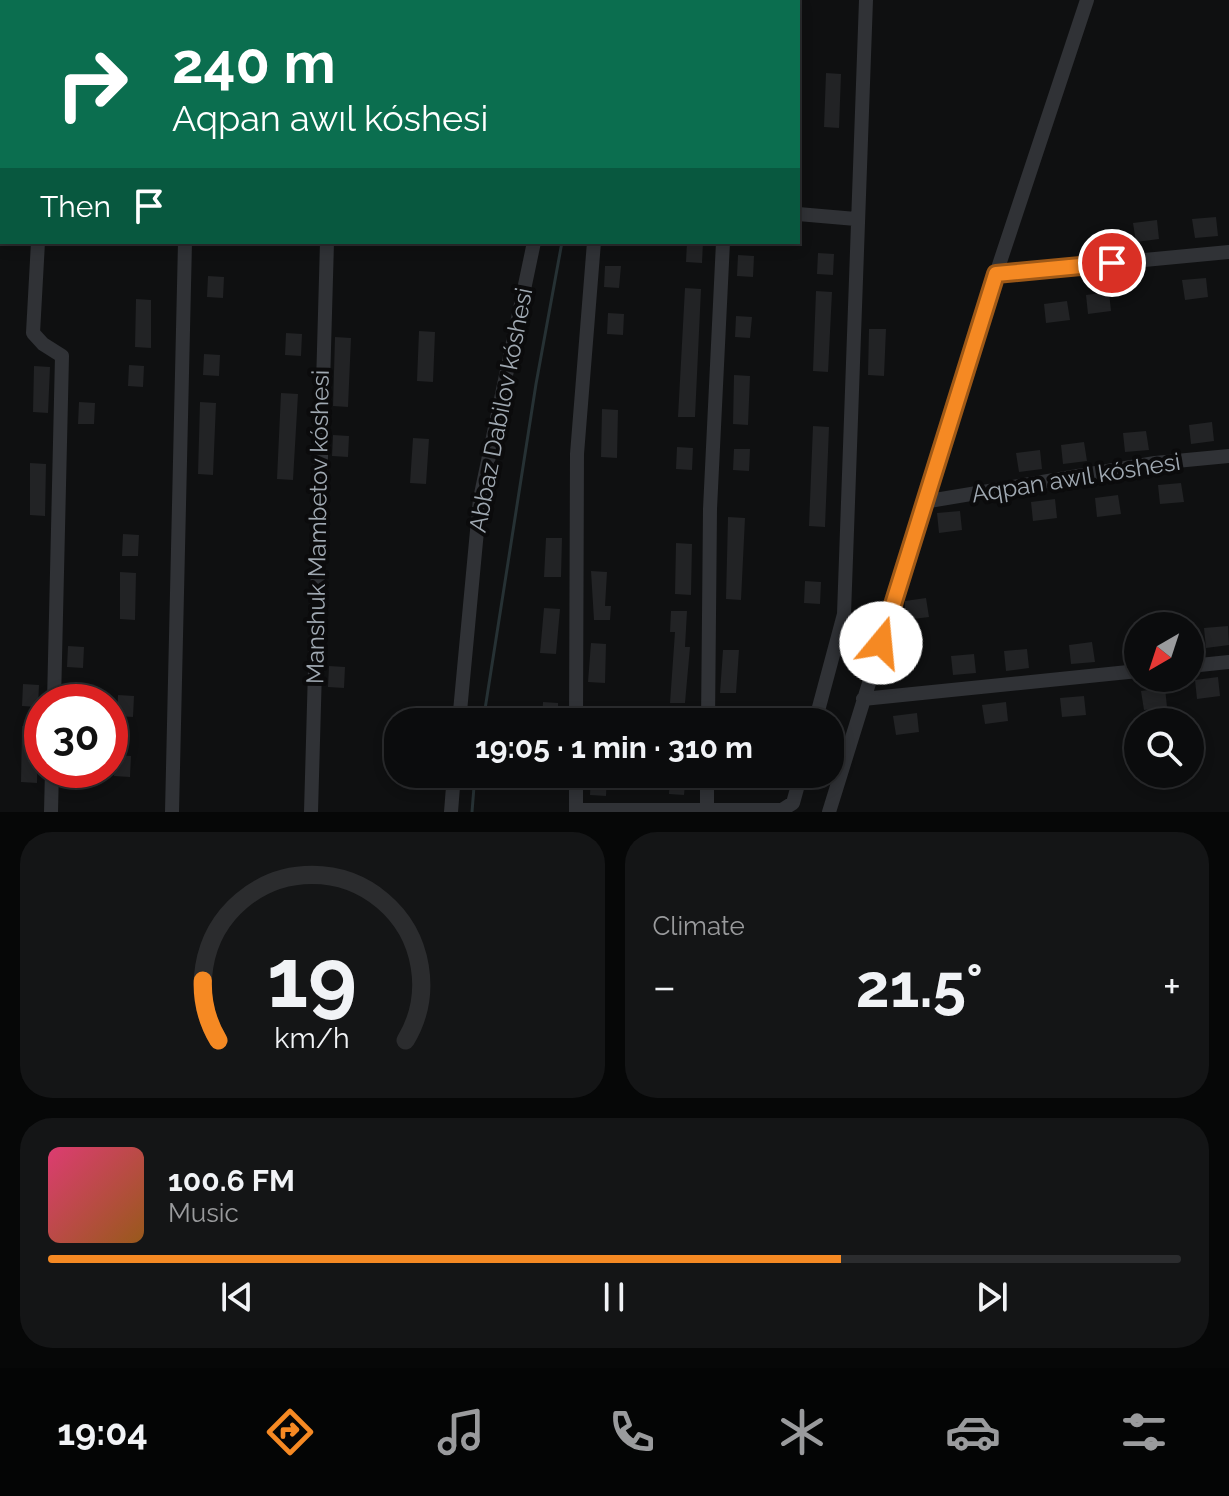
<!DOCTYPE html>
<html lang="en">
<head>
<meta charset="utf-8">
<style>
	body { margin:0; font-family:Raleway,sans-serif; background:#141516; color:#f1f3f6; height:100vh; display:flex; flex-direction:column; font-size:30px; white-space:nowrap }
	* { box-sizing:border-box; margin:0 }
	p { font-size:26px; color:#9a9b9d }
	.icon { flex:none; width:44px; height:44px; fill:none; stroke:currentColor; stroke-width:2; stroke-linecap:round; stroke-linejoin:round }
	.map { position:relative; height:812px; overflow:hidden }
	.sheet { display:flex; flex-direction:column; gap:20px; padding:20px; background:#060707; flex:1 }
	.sheet>* { flex:none }
	.top-card { position:absolute; left:0px; top:0px; width:800px; height:244px; box-shadow:0 4px 12px #0003,0 0 0 2px #2b2c2e; background:#0b6e4f; color:#fff; overflow:hidden }
	.needle { width:52px; rotate:219deg }
	.controls { position:absolute; left:1124px; top:612px; display:grid; gap:16px }
	.controls a { display:grid; place-items:center; width:80px; height:80px; border-radius:50%; background:#0b0c0d; box-shadow:0 4px 12px #0003,0 0 0 2px #2b2c2e; font-size:40px }
	.speed { position:absolute; left:24px; top:684px; display:flex; gap:16px; font-size:40px; font-weight:700; text-align:center }
	.speed>* { display:grid; place-content:center; width:104px; height:104px; border-radius:50%; background:#0b0c0d; box-shadow:0 4px 12px #0003,0 0 0 2px #2b2c2e; line-height:1 }
	.speed .limit { border:12px solid #d22; background:#fff; color:#111 }
	.pin { position:absolute; display:grid; place-items:center; width:68px; height:68px; color:#fff; margin:-34px; border:4px solid #fff; border-radius:50%; box-shadow:0 2px 8px #0007 }
	.me { position:absolute; width:88px; margin:-44px; rotate:17deg; stroke-linejoin:round; filter:drop-shadow(0 0 6px #0008) }
	.turn { display:flex; align-items:center; gap:28px; height:168px; padding:0 40px; font-size:36px }
	.turn .icon { width:104px; height:104px; stroke-width:2.5 }
	.turn b { display:block; font-size:56px; line-height:68px }
	.then { display:flex; align-items:center; height:76px; padding:0 40px; background:#0003; gap:16px; font-size:30px }
	.big { font-size:60px; font-weight:700; line-height:1.1 }
	.sheet .widget { flex:1; display:flex; flex-direction:column; justify-content:center; gap:12px; min-width:0; padding:0 28px; border-radius:32px; background:#141516 }
	.sheet .dial { align-items:center; gap:0 }
	.dial svg { height:208px; overflow:visible; fill:none; stroke:#2b2c2e; stroke-width:7; stroke-linecap:round; text-anchor:middle }
	.dial text { fill:#f1f3f6; stroke:none }
	.song { display:flex; align-items:center; gap:24px }
	.cover { width:96px; height:96px; border-radius:12px; background:linear-gradient(135deg,hsl(340 70% 55%),hsl(30 70% 35%)) }
	.played { height:8px; border-radius:4px; background:linear-gradient(90deg,#f58923 70%,#2b2c2e 70%) }
	.keys { display:flex; justify-content:space-around; direction:ltr }
	.heat { display:flex; justify-content:space-between; align-items:center; font-size:44px; direction:ltr }
	.sheet .tiles { flex:1; display:grid; gap:20px; grid-template-columns:1fr 1fr }
	.widget:last-child { grid-column:span 2 }
	.trip { position:absolute; left:384px; top:708px; width:460px; height:80px; border-radius:32px; background:#0b0c0d; box-shadow:0 4px 12px #0003,0 0 0 2px #2b2c2e; font-weight:700; line-height:80px; text-align:center }
	.menu { display:flex; height:128px; justify-content:space-around; align-items:center; background:#040505; color:#9a9b9d }
	.menu .icon { width:56px; height:56px }
	.menu .active { color:#f58923 }
	.menu b { font-size:36px; color:#f1f3f6 }
	.map>svg:first-child { display:block }
	.lines { fill:none; stroke-linecap:round; stroke-linejoin:round }
	.stream { stroke:#263134; stroke-width:3 }
	.building { fill:#222325 }
	.minor { stroke:#303236; stroke-width:14 }
	.route-casing { stroke:#9f5917; stroke-width:20 }
	.route { stroke:#f58923; stroke-width:14 }
	.labels { text-anchor:middle; stroke-width:8; stroke-linejoin:round; paint-order:stroke }
	.street-label { font-size:24px; fill:#a0a9b2; stroke:#0b0b0c }
</style>
</head>
<body>
<div class="map">
<svg width="1229" height="812" viewBox="0 0 1229 812">
	<rect width="100%" height="100%" fill="#0f1011"/>
	<g class="lines">
		<!-- stream -->
		<path class="stream" d="M 606,2 L 606,0
			M 483,722 L 536,384 L 562,242
			M 472,812 L 475,774"/>
	</g>
	<!-- building -->
	<path class="building" d="M 826,73 L 841,74 L 839,128 L 824,127 Z
		M 1216,217 L 1218,236 L 1195,238 L 1192,219 Z
		M 1157,220 L 1159,239 L 1136,242 L 1133,223 Z
		M 687,242 L 703,242 L 702,263 L 686,262 Z
		M 818,253 L 834,254 L 833,275 L 817,274 Z
		M 738,255 L 754,256 L 753,277 L 737,276 Z
		M 605,266 L 621,266 L 619,288 L 604,287 Z
		M 208,276 L 224,277 L 223,298 L 207,297 Z
		M 1206,278 L 1208,297 L 1185,300 L 1182,280 Z
		M 685,288 L 701,289 L 695,417 L 678,417 Z
		M 816,291 L 832,292 L 828,372 L 813,371 Z
		M 1109,292 L 1111,311 L 1088,314 L 1086,295 Z
		M 136,299 L 151,300 L 151,348 L 135,347 Z
		M 1067,301 L 1070,320 L 1046,323 L 1044,304 Z
		M 608,313 L 624,314 L 623,335 L 607,334 Z
		M 736,316 L 752,317 L 750,338 L 735,337 Z
		M 869,329 L 886,329 L 884,376 L 868,375 Z
		M 419,331 L 435,332 L 433,382 L 417,381 Z
		M 286,333 L 302,334 L 301,356 L 285,355 Z
		M 335,337 L 351,338 L 348,407 L 333,406 Z
		M 204,354 L 220,355 L 219,376 L 203,375 Z
		M 129,365 L 144,366 L 143,387 L 128,386 Z
		M 34,366 L 50,367 L 48,413 L 33,412 Z
		M 734,375 L 750,376 L 748,425 L 733,424 Z
		M 281,393 L 298,394 L 293,480 L 277,479 Z
		M 79,402 L 95,403 L 94,424 L 78,424 Z
		M 200,402 L 216,403 L 213,475 L 198,474 Z
		M 602,409 L 618,410 L 617,458 L 601,457 Z
		M 1212,422 L 1214,441 L 1191,444 L 1189,425 Z
		M 813,426 L 829,427 L 825,527 L 809,526 Z
		M 1146,431 L 1149,450 L 1125,452 L 1123,433 Z
		M 333,435 L 349,436 L 348,457 L 332,456 Z
		M 413,438 L 429,439 L 426,484 L 410,483 Z
		M 1084,442 L 1087,461 L 1063,464 L 1061,445 Z
		M 677,447 L 693,448 L 692,470 L 676,469 Z
		M 734,449 L 750,449 L 749,471 L 733,470 Z
		M 1040,450 L 1042,469 L 1019,472 L 1016,453 Z
		M 30,463 L 46,464 L 45,516 L 30,515 Z
		M 1181,483 L 1184,502 L 1160,504 L 1158,485 Z
		M 1118,495 L 1121,514 L 1097,517 L 1095,498 Z
		M 1055,499 L 1057,518 L 1033,521 L 1031,502 Z
		M 960,511 L 962,530 L 939,533 L 937,513 Z
		M 728,517 L 745,518 L 741,600 L 726,599 Z
		M 123,534 L 139,535 L 138,556 L 122,556 Z
		M 546,538 L 562,538 L 561,577 L 544,577 Z
		M 676,543 L 692,544 L 691,595 L 675,594 Z
		M 591,571 L 607,572 L 605,606 L 611,606 L 610,620 L 594,620 Z
		M 120,572 L 136,573 L 135,620 L 120,619 Z
		M 805,581 L 821,582 L 820,604 L 804,603 Z
		M 926,598 L 929,617 L 905,620 L 905,601 Z
		M 544,608 L 560,609 L 556,654 L 540,653 Z
		M 671,611 L 687,611 L 685,647 L 690,647 L 685,703 L 670,703 L 675,632 L 670,632 Z
		M 1228,626 L 1229,645 L 1206,648 L 1204,628 Z
		M 1092,642 L 1095,662 L 1071,664 L 1069,645 Z
		M 591,643 L 606,644 L 605,683 L 588,682 Z
		M 68,646 L 84,647 L 83,668 L 67,667 Z
		M 1027,649 L 1029,668 L 1006,671 L 1004,651 Z
		M 723,650 L 739,650 L 736,693 L 720,693 Z
		M 974,654 L 976,673 L 953,675 L 951,656 Z
		M 329,666 L 345,667 L 344,688 L 328,687 Z
		M 1218,677 L 1220,696 L 1197,699 L 1195,680 Z
		M 23,684 L 39,685 L 38,707 L 22,706 Z
		M 1165,688 L 1167,707 L 1144,710 L 1141,691 Z
		M 118,695 L 134,696 L 133,717 L 117,716 Z
		M 1084,696 L 1086,715 L 1062,717 L 1060,698 Z
		M 543,702 L 558,703 L 558,722 L 542,722 Z
		M 1006,702 L 1008,721 L 985,724 L 982,705 Z
		M 917,713 L 919,732 L 896,735 L 893,716 Z
		M 22,726 L 38,727 L 37,783 L 21,782 Z
		M 116,755 L 131,756 L 130,777 L 114,776 Z
		M 591,774 L 607,775 L 606,796 L 590,795 Z
		M 670,774 L 686,774 L 684,795 L 669,794 Z"/>
	<g class="lines">
		<!-- minor -->
		<path class="minor" d="M 48,2 L 48,0
			M 193,2 L 193,0
			M 332,2 L 332,0
			M 452,2 L 452,0
			M 586,2 L 586,0
			M 729,2 L 729,0
			M 0,108 L 2,108
			M 798,214 L 856,219
			M 38,242 L 33,333 L 43,344 L 62,356 L 54,702
			M 996,274 L 1229,252
			M 923,502 L 1155,463 L 1229,456
			M 1190,666 L 1229,662
			M 863,699 L 1138,671
			M 459,722 L 480,499 L 534,242
			M 576,722 L 577,454 L 594,242
			M 708,722 L 710,509 L 723,242
			M 815,722 L 844,614 L 866,0
			M 576,810 L 782,810 L 793,803 L 801,774
			M 51,812 L 52,770
			M 172,812 L 185,242
			M 311,812 L 327,242
			M 451,812 L 454,774
			M 576,812 L 576,774
			M 707,812 L 707,774
			M 829,812 L 996,274 L 1087,0"/>
	</g>
	<g class="lines">
		<!-- route casing -->
		<g class="route-casing">
			<path id="route" d="M 881,643 L 996,274 L 1112,263"/>
		</g>
		<!-- route -->
		<use href="#route" class="route"/>
	</g>
	<g class="labels">
		<!-- street labels -->
		<g class="street-label">
			<text transform="translate(501 410) rotate(-79)" y="8">Abbaz Dabilov kóshesi</text>
			<text transform="translate(1076 478) rotate(-9)" y="8">Aqpan awıl kóshesi</text>
			<text transform="translate(318 527) rotate(-89)" y="8">Manshuk Mambetov kóshesi</text>
		</g>
	</g>
</svg>
<div class="controls">
<a><svg class="needle" viewBox="-14 -14 28 28"><path d="M0-13l5 13h-10z" fill="#e53935"/><path d="M0 13l5-13h-10z" fill="#9a9b9d"/></svg></a>
<a><svg class="icon" aria-label="search" viewBox="0 0 24 24"><circle cx="10" cy="10" r="6"/><path d="M15 15l6 6"/></svg></a>
</div>
<div class="speed"><div class="limit">30</div></div>
<div class="pin" style="left:1112px;top:263px;background:#d93025"><svg class="icon" aria-label="arrive" viewBox="0 0 24 24"><path d="M6 21V4h12l-3 4 3 4H6"/></svg></div>
<svg class="me" style="left:881px;top:643px" viewBox="-20 -20 40 40"><circle r="19" fill="#fff"/><path d="M0-13L10 11 0 6-10 11z" fill="#f58923"/></svg>
<div class="trip">19:05 · 1 min · 310 m</div>
<div class="top-card">
<div class="turn"><svg class="icon" aria-label="right" viewBox="0 0 24 24"><path d="M7 20v-9h11M14 6l5 5-5 5"/></svg><div><b>240 m</b>Aqpan awıl kóshesi</div></div>
<div class="then">Then<svg class="icon" aria-label="arrive" viewBox="0 0 24 24"><path d="M6 21V4h12l-3 4 3 4H6"/></svg></div>
</div>
</div>
<section class="sheet">
<div class="tiles">
<div class="widget dial"><svg viewBox="0 0 100 80">
<path d="M14 69A42 42 0 1 1 86 69"/>
<path d="M14 69A42 42 0 0 1 8 46" stroke="#f58923"/>
<text x="50" y="56" font-size="32" font-weight="700">19</text>
<text x="50" y="72" font-size="11">km/h</text>
</svg></div>
<div class="widget"><p>Climate</p>
<div class="heat"><a>−</a><b class="big">21.5°</b><a>+</a></div>
</div>
<div class="widget">
<div class="song"><i class="cover"></i><div><b>100.6 FM</b><p>Music</p></div></div>
<div class="played"></div>
<div class="keys"><svg class="icon" aria-label="previous" viewBox="0 0 24 24"><path d="M18 5L8 12l10 7zM5 5v14"/></svg><svg class="icon" aria-label="pause" viewBox="0 0 24 24"><path d="M8 5v14M16 5v14"/></svg><svg class="icon" aria-label="next" viewBox="0 0 24 24"><path d="M6 5l10 7-10 7zM19 5v14"/></svg></div>
</div>
</div>
</section>
<nav class="menu">
<b>19:04</b>
<svg class="icon active" aria-label="directions" viewBox="0 0 24 24"><path d="M12 3l9 9-9 9-9-9zM9 14v-3h6M13 9l2 2-2 2"/></svg>
<svg class="icon" aria-label="music" viewBox="0 0 24 24"><path d="M9 18V5l10-2v13"/><circle cx="6" cy="18" r="3"/><circle cx="16" cy="16" r="3"/></svg>
<svg class="icon" aria-label="phone" viewBox="0 0 24 24"><path d="M5 4h4l2 5-3 2q2 4 5 5l2-3 5 2v4C11 20 4 13 5 4z"/></svg>
<svg class="icon" aria-label="climate" viewBox="0 0 24 24"><path d="M12 3v18M4 7l16 10M4 17L20 7"/></svg>
<svg class="icon" aria-label="car" viewBox="0 0 24 24"><path d="M5 17H2v-5l4-1 3-4h7l3 4 3 1v5h-3M9 17h6M6 11h13"/><circle cx="7" cy="17" r="2"/><circle cx="17" cy="17" r="2"/></svg>
<svg class="icon" aria-label="filters" viewBox="0 0 24 24"><path d="M4 7h16M4 17h16"/><circle cx="9" cy="7" r="2"/><circle cx="15" cy="17" r="2"/></svg>
</nav>
</body>
</html>
